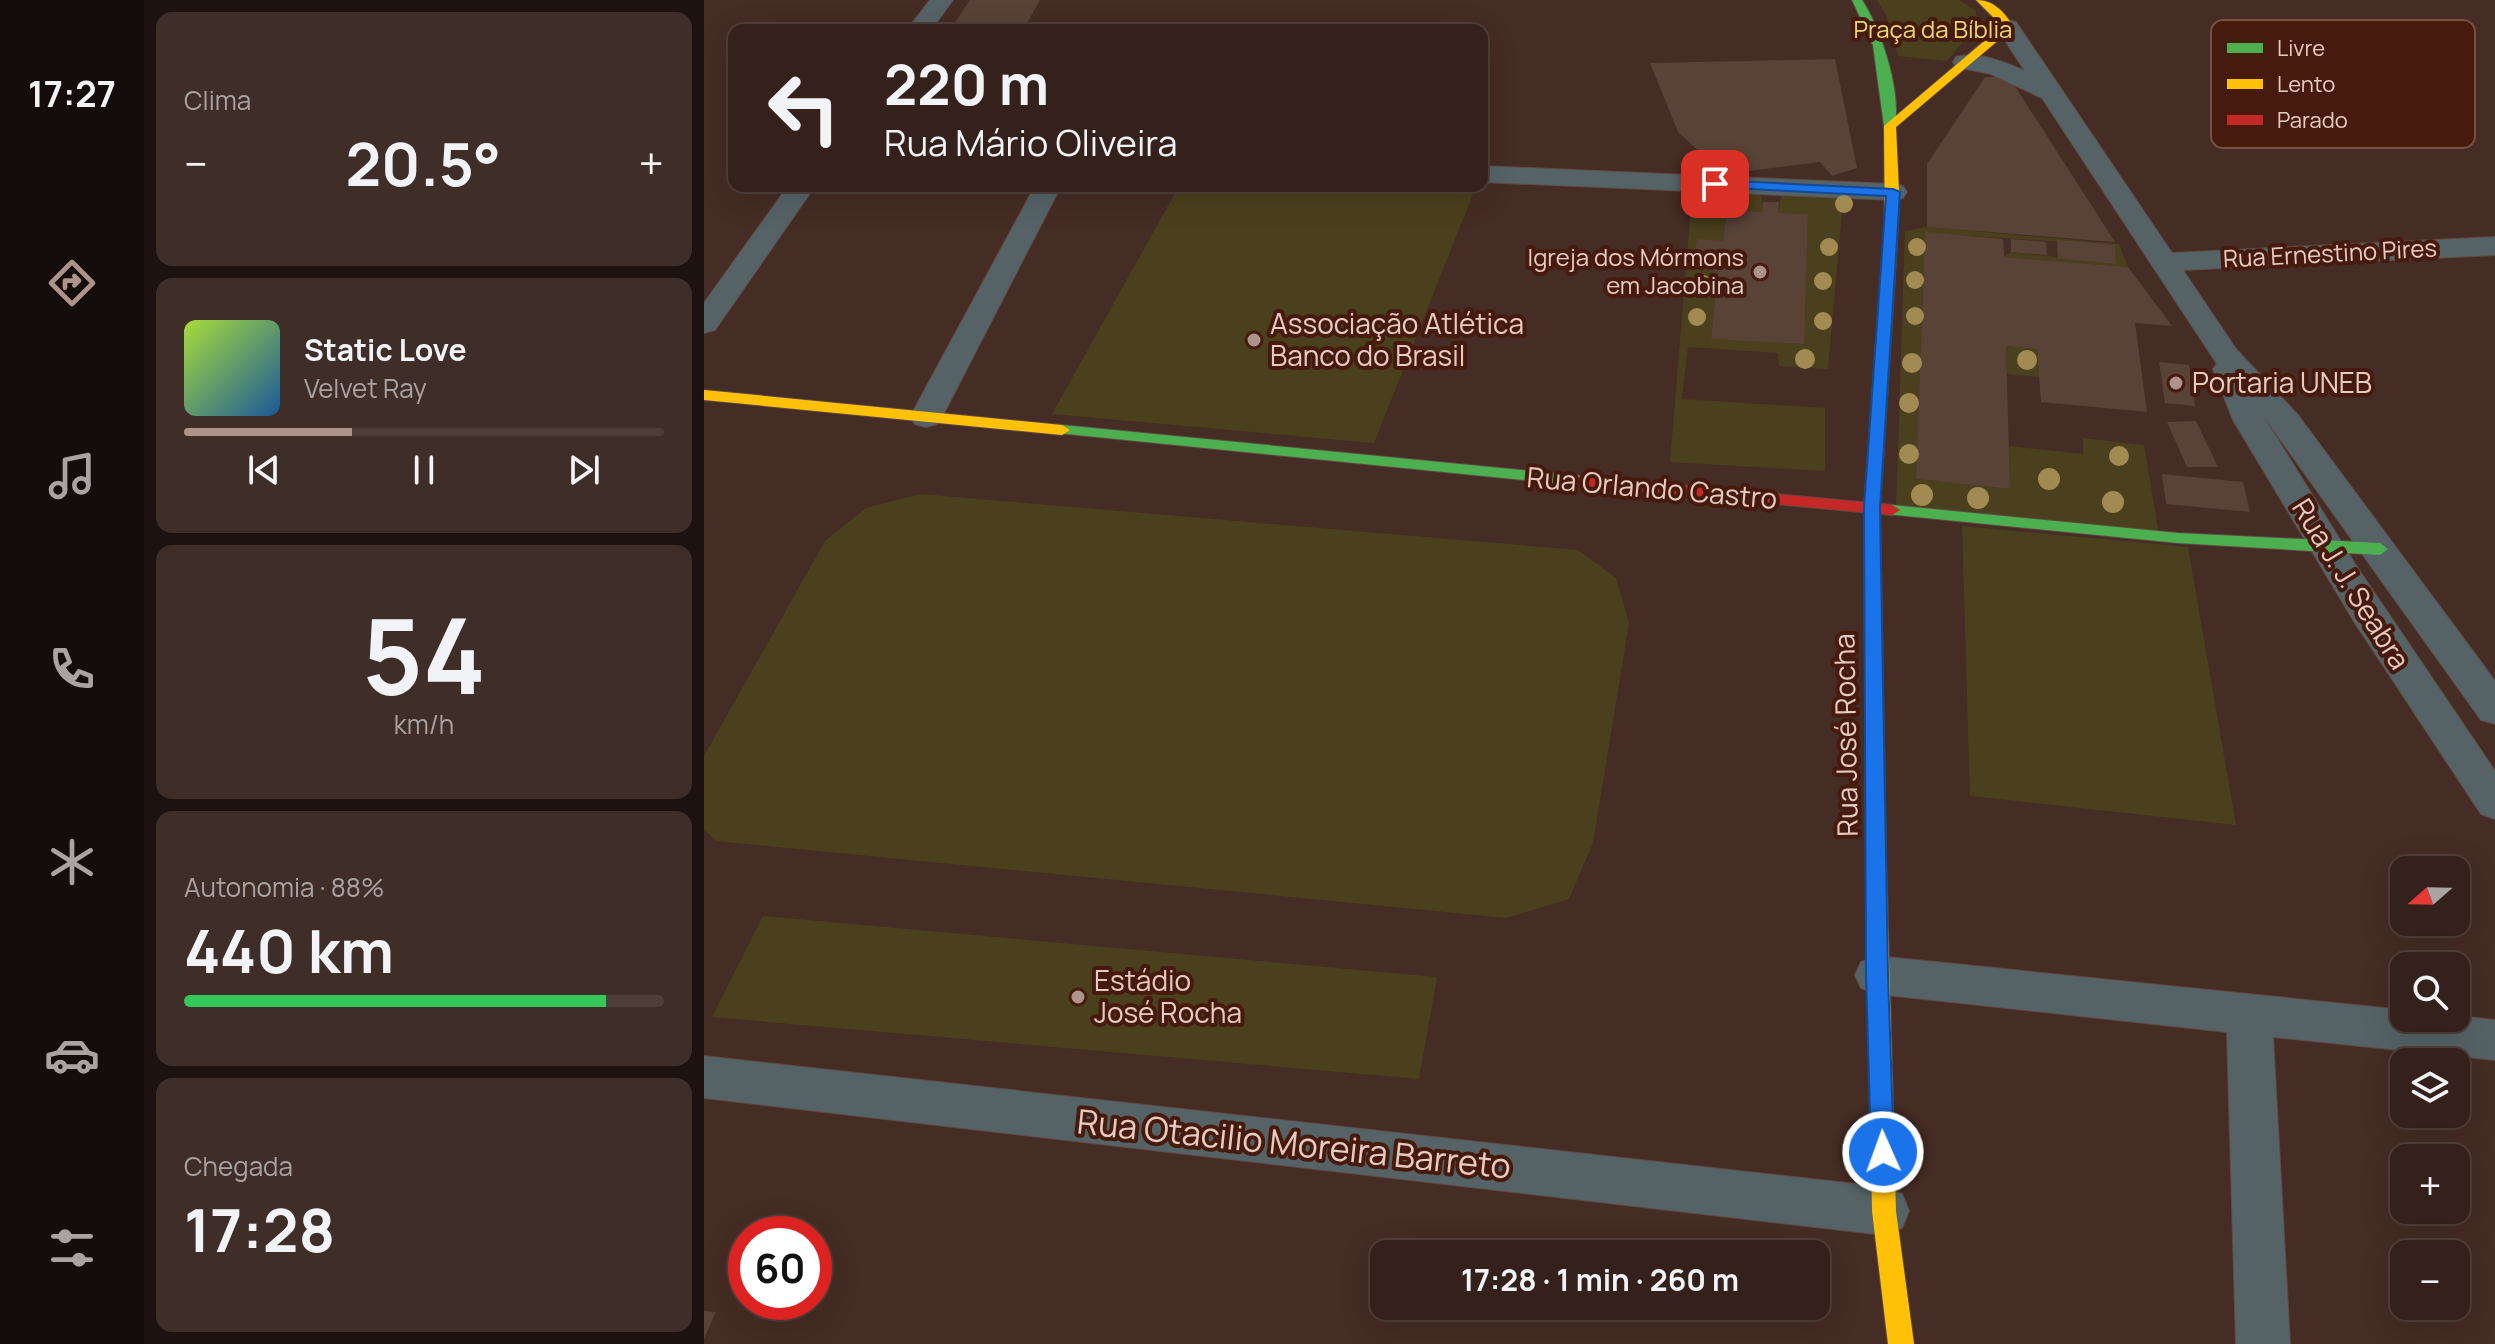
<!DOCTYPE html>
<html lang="pt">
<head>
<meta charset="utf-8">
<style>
	body { margin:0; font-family:Manrope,sans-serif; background:#3f2e28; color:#f1f3f6; height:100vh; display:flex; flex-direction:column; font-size:30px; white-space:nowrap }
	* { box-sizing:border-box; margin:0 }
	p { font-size:26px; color:#a9a3a3 }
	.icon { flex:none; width:44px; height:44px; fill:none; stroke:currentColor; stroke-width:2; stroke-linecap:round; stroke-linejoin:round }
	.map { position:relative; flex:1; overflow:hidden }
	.side { display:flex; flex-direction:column; gap:12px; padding:12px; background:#1d120f; width:560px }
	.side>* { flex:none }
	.guide { position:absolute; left:24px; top:24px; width:760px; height:168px; border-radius:16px; box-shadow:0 8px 32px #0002,0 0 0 2px #4e3e3a; background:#34211b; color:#f1f3f6; overflow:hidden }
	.needle { width:52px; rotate:250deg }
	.controls { position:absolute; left:1686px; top:856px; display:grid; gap:16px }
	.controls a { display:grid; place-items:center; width:80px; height:80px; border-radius:16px; background:#34211b; box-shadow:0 8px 32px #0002,0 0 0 2px #4e3e3a; font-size:40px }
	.speed { position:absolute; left:24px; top:1216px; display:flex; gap:16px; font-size:40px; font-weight:700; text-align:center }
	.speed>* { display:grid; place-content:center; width:104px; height:104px; border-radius:50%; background:#34211b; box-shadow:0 8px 32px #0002,0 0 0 2px #4e3e3a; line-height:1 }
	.speed .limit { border:12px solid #d22; background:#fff; color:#111 }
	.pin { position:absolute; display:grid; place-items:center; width:68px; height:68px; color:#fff; margin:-34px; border-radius:16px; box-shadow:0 4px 12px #0006 }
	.me { position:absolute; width:88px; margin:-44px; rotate:358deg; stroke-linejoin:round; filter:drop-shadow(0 0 6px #0008) }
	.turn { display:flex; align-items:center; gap:28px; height:168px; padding:0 24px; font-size:36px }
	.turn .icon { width:104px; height:104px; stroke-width:2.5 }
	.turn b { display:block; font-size:56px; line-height:68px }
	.big { font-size:60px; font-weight:700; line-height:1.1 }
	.side .tile { flex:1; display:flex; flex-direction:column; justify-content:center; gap:12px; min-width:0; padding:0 28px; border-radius:16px; background:#3f2e28 }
	.side .dial { align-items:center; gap:0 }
	.dial b { font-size:104px; line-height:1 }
	.song { display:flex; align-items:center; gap:24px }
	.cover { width:96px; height:96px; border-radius:12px; background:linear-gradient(135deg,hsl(80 70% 55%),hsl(210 70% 35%)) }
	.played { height:8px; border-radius:4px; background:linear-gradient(90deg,#ae938a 35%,#4e3e3a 35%) }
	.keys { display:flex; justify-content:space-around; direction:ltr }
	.heat { display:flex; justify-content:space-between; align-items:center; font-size:44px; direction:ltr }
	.charge { height:12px; border-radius:6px; background:linear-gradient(90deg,#34c759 88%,#4e3e3a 0) }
	.trip { position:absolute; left:666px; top:1240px; width:460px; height:80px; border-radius:16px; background:#34211b; box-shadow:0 8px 32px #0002,0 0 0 2px #4e3e3a; font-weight:700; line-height:80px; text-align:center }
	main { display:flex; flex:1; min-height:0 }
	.dock { display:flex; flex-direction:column; width:144px; justify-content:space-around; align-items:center; background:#150d0b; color:#a9a3a3 }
	.dock .icon { width:56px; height:56px }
	.dock .current { color:#ae938a }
	.dock b { font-size:36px; color:#f1f3f6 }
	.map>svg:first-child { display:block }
	.green { fill:#4a401d }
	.building { fill:#594337 }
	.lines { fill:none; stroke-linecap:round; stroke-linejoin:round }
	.street-casing { stroke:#604a43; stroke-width:2 }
	.fast-casing { stroke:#604a43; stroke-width:2 }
	.slow-casing { stroke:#604a43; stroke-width:2 }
	.jam-casing { stroke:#604a43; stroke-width:2 }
	.street { fill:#556367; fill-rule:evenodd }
	.fast { fill:#4caf50; fill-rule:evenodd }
	.slow { fill:#ffc107; fill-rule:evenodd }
	.jam { fill:#c62828; fill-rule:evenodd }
	.tree { fill:#a18b52 }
	.route { fill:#1a73e8; stroke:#114b97; stroke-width:2 }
	.poi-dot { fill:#ae938a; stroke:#461b0d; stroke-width:3 }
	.labels { text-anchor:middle; stroke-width:8; stroke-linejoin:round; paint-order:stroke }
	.far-park-label { font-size:24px; fill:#edd878; stroke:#461b0d }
	.far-street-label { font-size:24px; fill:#e7cac1; stroke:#461b0d }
	.far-poi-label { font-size:24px; fill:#e7cac1; stroke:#461b0d; text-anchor:end }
	.poi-label { font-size:28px; fill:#e7cac1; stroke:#461b0d; text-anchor:start }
	.street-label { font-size:28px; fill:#e7cac1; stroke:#461b0d }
	.near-street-label { font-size:34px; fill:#e7cac1; stroke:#461b0d }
	.key { fill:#461b0d; stroke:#765043; stroke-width:2 }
	.key-label { font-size:22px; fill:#e7cac1 }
</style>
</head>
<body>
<main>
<nav class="dock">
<b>17:27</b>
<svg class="icon current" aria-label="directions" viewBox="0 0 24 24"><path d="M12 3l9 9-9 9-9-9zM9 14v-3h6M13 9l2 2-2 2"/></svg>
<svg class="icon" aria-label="music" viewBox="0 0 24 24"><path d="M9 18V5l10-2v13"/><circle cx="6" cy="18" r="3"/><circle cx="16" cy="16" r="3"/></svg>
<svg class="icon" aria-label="phone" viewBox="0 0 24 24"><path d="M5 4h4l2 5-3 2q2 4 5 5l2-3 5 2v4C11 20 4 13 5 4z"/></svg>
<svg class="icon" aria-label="climate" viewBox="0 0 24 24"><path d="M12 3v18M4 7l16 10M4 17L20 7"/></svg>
<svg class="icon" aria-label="car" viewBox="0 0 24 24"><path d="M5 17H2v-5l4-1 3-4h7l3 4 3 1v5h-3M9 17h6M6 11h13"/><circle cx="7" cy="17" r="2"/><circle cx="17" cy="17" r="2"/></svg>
<svg class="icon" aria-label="filters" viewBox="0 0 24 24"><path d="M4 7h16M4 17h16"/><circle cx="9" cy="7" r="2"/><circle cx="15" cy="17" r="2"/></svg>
</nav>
<section class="side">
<div class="tile"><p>Clima</p>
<div class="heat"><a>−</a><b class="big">20.5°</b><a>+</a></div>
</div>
<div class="tile">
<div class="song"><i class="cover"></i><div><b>Static Love</b><p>Velvet Ray</p></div></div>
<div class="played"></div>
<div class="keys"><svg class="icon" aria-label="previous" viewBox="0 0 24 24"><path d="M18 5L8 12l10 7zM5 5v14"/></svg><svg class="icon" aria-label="pause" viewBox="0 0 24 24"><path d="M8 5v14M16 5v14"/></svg><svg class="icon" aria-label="next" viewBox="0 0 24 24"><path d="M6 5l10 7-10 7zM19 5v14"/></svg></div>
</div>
<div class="tile dial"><b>54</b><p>km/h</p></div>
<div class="tile"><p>Autonomia · 88%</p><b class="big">440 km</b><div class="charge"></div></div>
<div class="tile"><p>Chegada</p><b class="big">17:28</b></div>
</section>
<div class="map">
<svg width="1791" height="1344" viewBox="0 0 1791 1344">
	<rect width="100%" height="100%" fill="#452c24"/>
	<!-- green -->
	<path class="green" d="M 1173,0 L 1255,0 L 1272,11 L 1272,26 L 1243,61 L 1194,56 L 1182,15 Z
		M 989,183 L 1053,186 L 1059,202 L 1058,212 L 1023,210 L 1019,241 L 989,270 L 1014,271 L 1007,338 L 1099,344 L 1104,215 L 1074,213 L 1079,187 L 1140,190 L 1124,369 L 1075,366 L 1074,353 L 984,347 L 978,399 L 1121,408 L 1121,471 L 966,462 Z
		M 475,186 L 771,189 L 670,443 L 348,414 Z
		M 1223,227 L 1415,244 L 1424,267 L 1300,257 L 1307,252 L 1412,264 L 1410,245 L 1221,233 L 1212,479 L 1306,489 L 1305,446 L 1379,454 L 1379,438 L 1440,445 L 1455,534 L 1192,510 L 1201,231 Z
		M 1302,346 L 1333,349 L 1335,377 L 1303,374 Z
		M 216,494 L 874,550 L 912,578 L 925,623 L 889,843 L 865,899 L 803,918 L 12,841 L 0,829 L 0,756 L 121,541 L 162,508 Z
		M 1258,526 L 1484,547 L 1532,825 L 1266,796 Z
		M 59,916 L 733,977 L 715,1079 L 8,1017 Z"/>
	<!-- building -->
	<path class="building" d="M 266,0 L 336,0 L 319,30 L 246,30 Z
		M 1131,59 L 1153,168 L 1128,176 L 1116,162 L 1028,173 L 1021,156 L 1001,157 L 974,132 L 946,63 Z
		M 1281,77 L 1305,77 L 1411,242 L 1223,227 L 1223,164 Z
		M 1059,202 L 1075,202 L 1074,213 L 1104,214 L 1100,344 L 1007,339 L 1014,271 L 989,270 L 993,239 L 1019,241 L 1023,209 L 1058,212 Z
		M 1221,232 L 1299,239 L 1300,257 L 1424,267 L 1468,326 L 1431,323 L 1443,412 L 1337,402 L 1333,349 L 1302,346 L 1306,489 L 1212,479 Z
		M 1307,239 L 1342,242 L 1343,255 L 1307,252 Z
		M 1353,240 L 1411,245 L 1412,264 L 1354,258 Z
		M 1455,362 L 1485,365 L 1491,406 L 1461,403 Z
		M 1492,421 L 1514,467 L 1483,467 L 1463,422 Z
		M 1458,474 L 1539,482 L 1546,512 L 1462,504 Z
		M 0,1311 L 12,1312 L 0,1339 Z"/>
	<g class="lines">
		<!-- street casing -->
		<g class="street-casing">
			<path id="street" d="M 226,0 L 249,0 L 227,30 L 203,30 Z
				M 1304,20 L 1312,22 L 1468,253 L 1791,237 L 1791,255 L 1479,270 L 1532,349 L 1594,415 L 1791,681 L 1791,724 L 1777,720 L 1558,414 L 1653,567 L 1791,771 L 1791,819 L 1777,814 L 1651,623 L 1529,420 L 1509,369 L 1513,364 L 1338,98 L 1287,74 L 1252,67 L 1249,62 L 1252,57 C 1274,51 1301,62 1321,71 L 1292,27 L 1296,22 Z
				M 778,166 L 1189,184 L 1199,186 L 1203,192 L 1199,198 L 1189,200 L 778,182 Z
				M 84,186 L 111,186 L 11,330 L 0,333 L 0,303 Z
				M 331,186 L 357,186 L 238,417 L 233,424 L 222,427 L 211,424 L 206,417 Z
				M 1173,956 L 1700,1010 L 1700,1018 L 1752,1016 L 1791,1020 L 1791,1060 L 1569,1037 L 1586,1344 L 1532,1344 L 1523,1032 L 1173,994 L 1157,988 L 1151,975 L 1157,962 Z
				M 0,1056 L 1180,1187 L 1198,1194 L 1205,1211 L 1198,1228 L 1180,1235 L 0,1098 Z"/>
		</g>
		<!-- fast casing -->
		<g class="fast-casing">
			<path id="fast" d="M 1148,0 L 1158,0 C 1177,29 1199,95 1190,129 L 1180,126 L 1169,45 Z
				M 1186,240 L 1193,244 L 1176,508 L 1182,856 L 1179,862 L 1172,864 L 1165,862 L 1162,856 L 1160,508 L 1179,244 Z
				M 358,425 L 878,476 L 886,481 L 878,486 L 353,433 L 350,430 L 353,427 Z
				M 1188,505 L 1474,533 L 1676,543 L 1684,549 L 1676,555 L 1474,543 L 1182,514 L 1180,510 Z"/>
		</g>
		<!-- slow casing -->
		<g class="slow-casing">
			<path id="slow" d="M 1272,0 C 1290,0 1300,12 1310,27 L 1192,127 L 1195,192 L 1193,244 L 1191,247 L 1181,247 L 1180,126 L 1298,26 Z
				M 0,390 L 358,425 L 366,430 L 358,435 L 0,400 Z
				M 1172,848 L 1179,850 L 1182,856 L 1192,1211 L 1210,1344 L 1184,1344 L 1168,1211 L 1162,856 L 1165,850 Z"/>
		</g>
		<!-- jam casing -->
		<g class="jam-casing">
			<path id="jam" d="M 878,476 L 1188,505 L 1196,510 L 1188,515 L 872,485 L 870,481 L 872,477 Z"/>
		</g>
		<!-- street -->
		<use href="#street" class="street"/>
		<!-- fast -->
		<use href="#fast" class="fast"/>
		<!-- slow -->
		<use href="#slow" class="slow"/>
		<!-- jam -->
		<use href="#jam" class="jam"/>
	</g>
	<!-- trees -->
	<g class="tree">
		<circle cx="1019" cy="199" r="9"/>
		<circle cx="1140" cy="204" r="9"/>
		<circle cx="1125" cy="247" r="9"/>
		<circle cx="1213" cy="247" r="9"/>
		<circle cx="1211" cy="280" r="9"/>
		<circle cx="1119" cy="281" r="9"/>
		<circle cx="999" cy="284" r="9"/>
		<circle cx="1211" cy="316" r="9"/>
		<circle cx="993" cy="317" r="9"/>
		<circle cx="1119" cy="321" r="9"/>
		<circle cx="1101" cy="359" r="10"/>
		<circle cx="1323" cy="360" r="10"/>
		<circle cx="1208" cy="363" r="10"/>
		<circle cx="1205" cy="403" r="10"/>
		<circle cx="1205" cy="454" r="10"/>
		<circle cx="1415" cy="456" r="10"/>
		<circle cx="1345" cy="479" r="11"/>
		<circle cx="1218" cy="495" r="11"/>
		<circle cx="1274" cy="498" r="11"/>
		<circle cx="1409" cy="502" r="11"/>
	</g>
	<!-- route -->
	<path class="route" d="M 1011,180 L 1189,189 L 1196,192 L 1176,508 L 1184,975 L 1190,1152 L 1187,1160 L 1179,1163 L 1170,1160 L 1167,1152 L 1162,975 L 1160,508 L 1182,196 L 1006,187 L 1004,184 Z"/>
	<!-- markers -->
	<g class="poi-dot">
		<circle cx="1056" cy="272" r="8"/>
		<circle cx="550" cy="340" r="8"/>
		<circle cx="1472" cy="383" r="8"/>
		<circle cx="374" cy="997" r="8"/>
	</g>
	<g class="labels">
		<!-- far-park labels -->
		<g class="far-park-label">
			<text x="1229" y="38">Praça da Bíblia</text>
		</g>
		<!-- far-street labels -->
		<g class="far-street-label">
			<text transform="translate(1626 254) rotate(-3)" y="8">Rua Ernestino Pires</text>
		</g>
		<!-- far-poi labels -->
		<g class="far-poi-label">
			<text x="1040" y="266">Igreja dos Mórmons<tspan x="1040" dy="28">em Jacobina</tspan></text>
		</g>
		<!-- poi labels -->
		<g class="poi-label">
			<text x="566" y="334">Associação Atlética<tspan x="566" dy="32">Banco do Brasil</tspan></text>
			<text x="1488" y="393">Portaria UNEB</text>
			<text x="390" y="991">Estádio<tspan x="390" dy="32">José Rocha</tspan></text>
		</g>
		<!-- street labels -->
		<g class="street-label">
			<text transform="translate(948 488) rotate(5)" y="10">Rua Orlando Castro</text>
			<text transform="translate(1647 584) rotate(58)" y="10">Rua J. J. Seabra</text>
			<text transform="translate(1142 735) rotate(-91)" y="10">Rua José Rocha</text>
		</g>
		<!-- near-street labels -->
		<g class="near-street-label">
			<text transform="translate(590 1144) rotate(6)" y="12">Rua Otacilio Moreira Barreto</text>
		</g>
	</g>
	<!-- legend -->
	<rect x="1507" y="20" width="264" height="128" rx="12" class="key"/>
	<rect x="1523" y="43" width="36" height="10" fill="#4caf50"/>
	<rect x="1523" y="79" width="36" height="10" fill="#ffc107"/>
	<rect x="1523" y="115" width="36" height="10" fill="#c62828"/>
	<g class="key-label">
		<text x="1573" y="56">Livre</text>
		<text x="1573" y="92">Lento</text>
		<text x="1573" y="128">Parado</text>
	</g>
</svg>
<div class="controls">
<a><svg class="needle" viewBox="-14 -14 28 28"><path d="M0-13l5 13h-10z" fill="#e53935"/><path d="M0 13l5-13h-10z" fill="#a9a3a3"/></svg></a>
<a><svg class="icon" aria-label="search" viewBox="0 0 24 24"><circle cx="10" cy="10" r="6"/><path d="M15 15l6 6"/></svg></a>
<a><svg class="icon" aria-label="layers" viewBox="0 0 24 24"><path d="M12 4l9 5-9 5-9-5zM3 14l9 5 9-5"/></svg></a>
<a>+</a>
<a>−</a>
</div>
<div class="speed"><div class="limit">60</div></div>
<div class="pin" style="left:1011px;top:184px;background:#d93025"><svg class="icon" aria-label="arrive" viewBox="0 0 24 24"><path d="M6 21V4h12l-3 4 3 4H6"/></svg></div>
<svg class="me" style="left:1179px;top:1152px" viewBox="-20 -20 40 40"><circle r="17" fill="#1a73e8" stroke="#fff" stroke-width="3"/><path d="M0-11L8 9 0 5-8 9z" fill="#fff"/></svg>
<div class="trip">17:28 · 1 min · 260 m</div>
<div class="guide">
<div class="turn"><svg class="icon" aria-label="left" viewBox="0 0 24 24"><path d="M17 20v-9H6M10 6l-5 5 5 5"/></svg><div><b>220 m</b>Rua Mário Oliveira</div></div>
</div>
</div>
</main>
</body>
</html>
